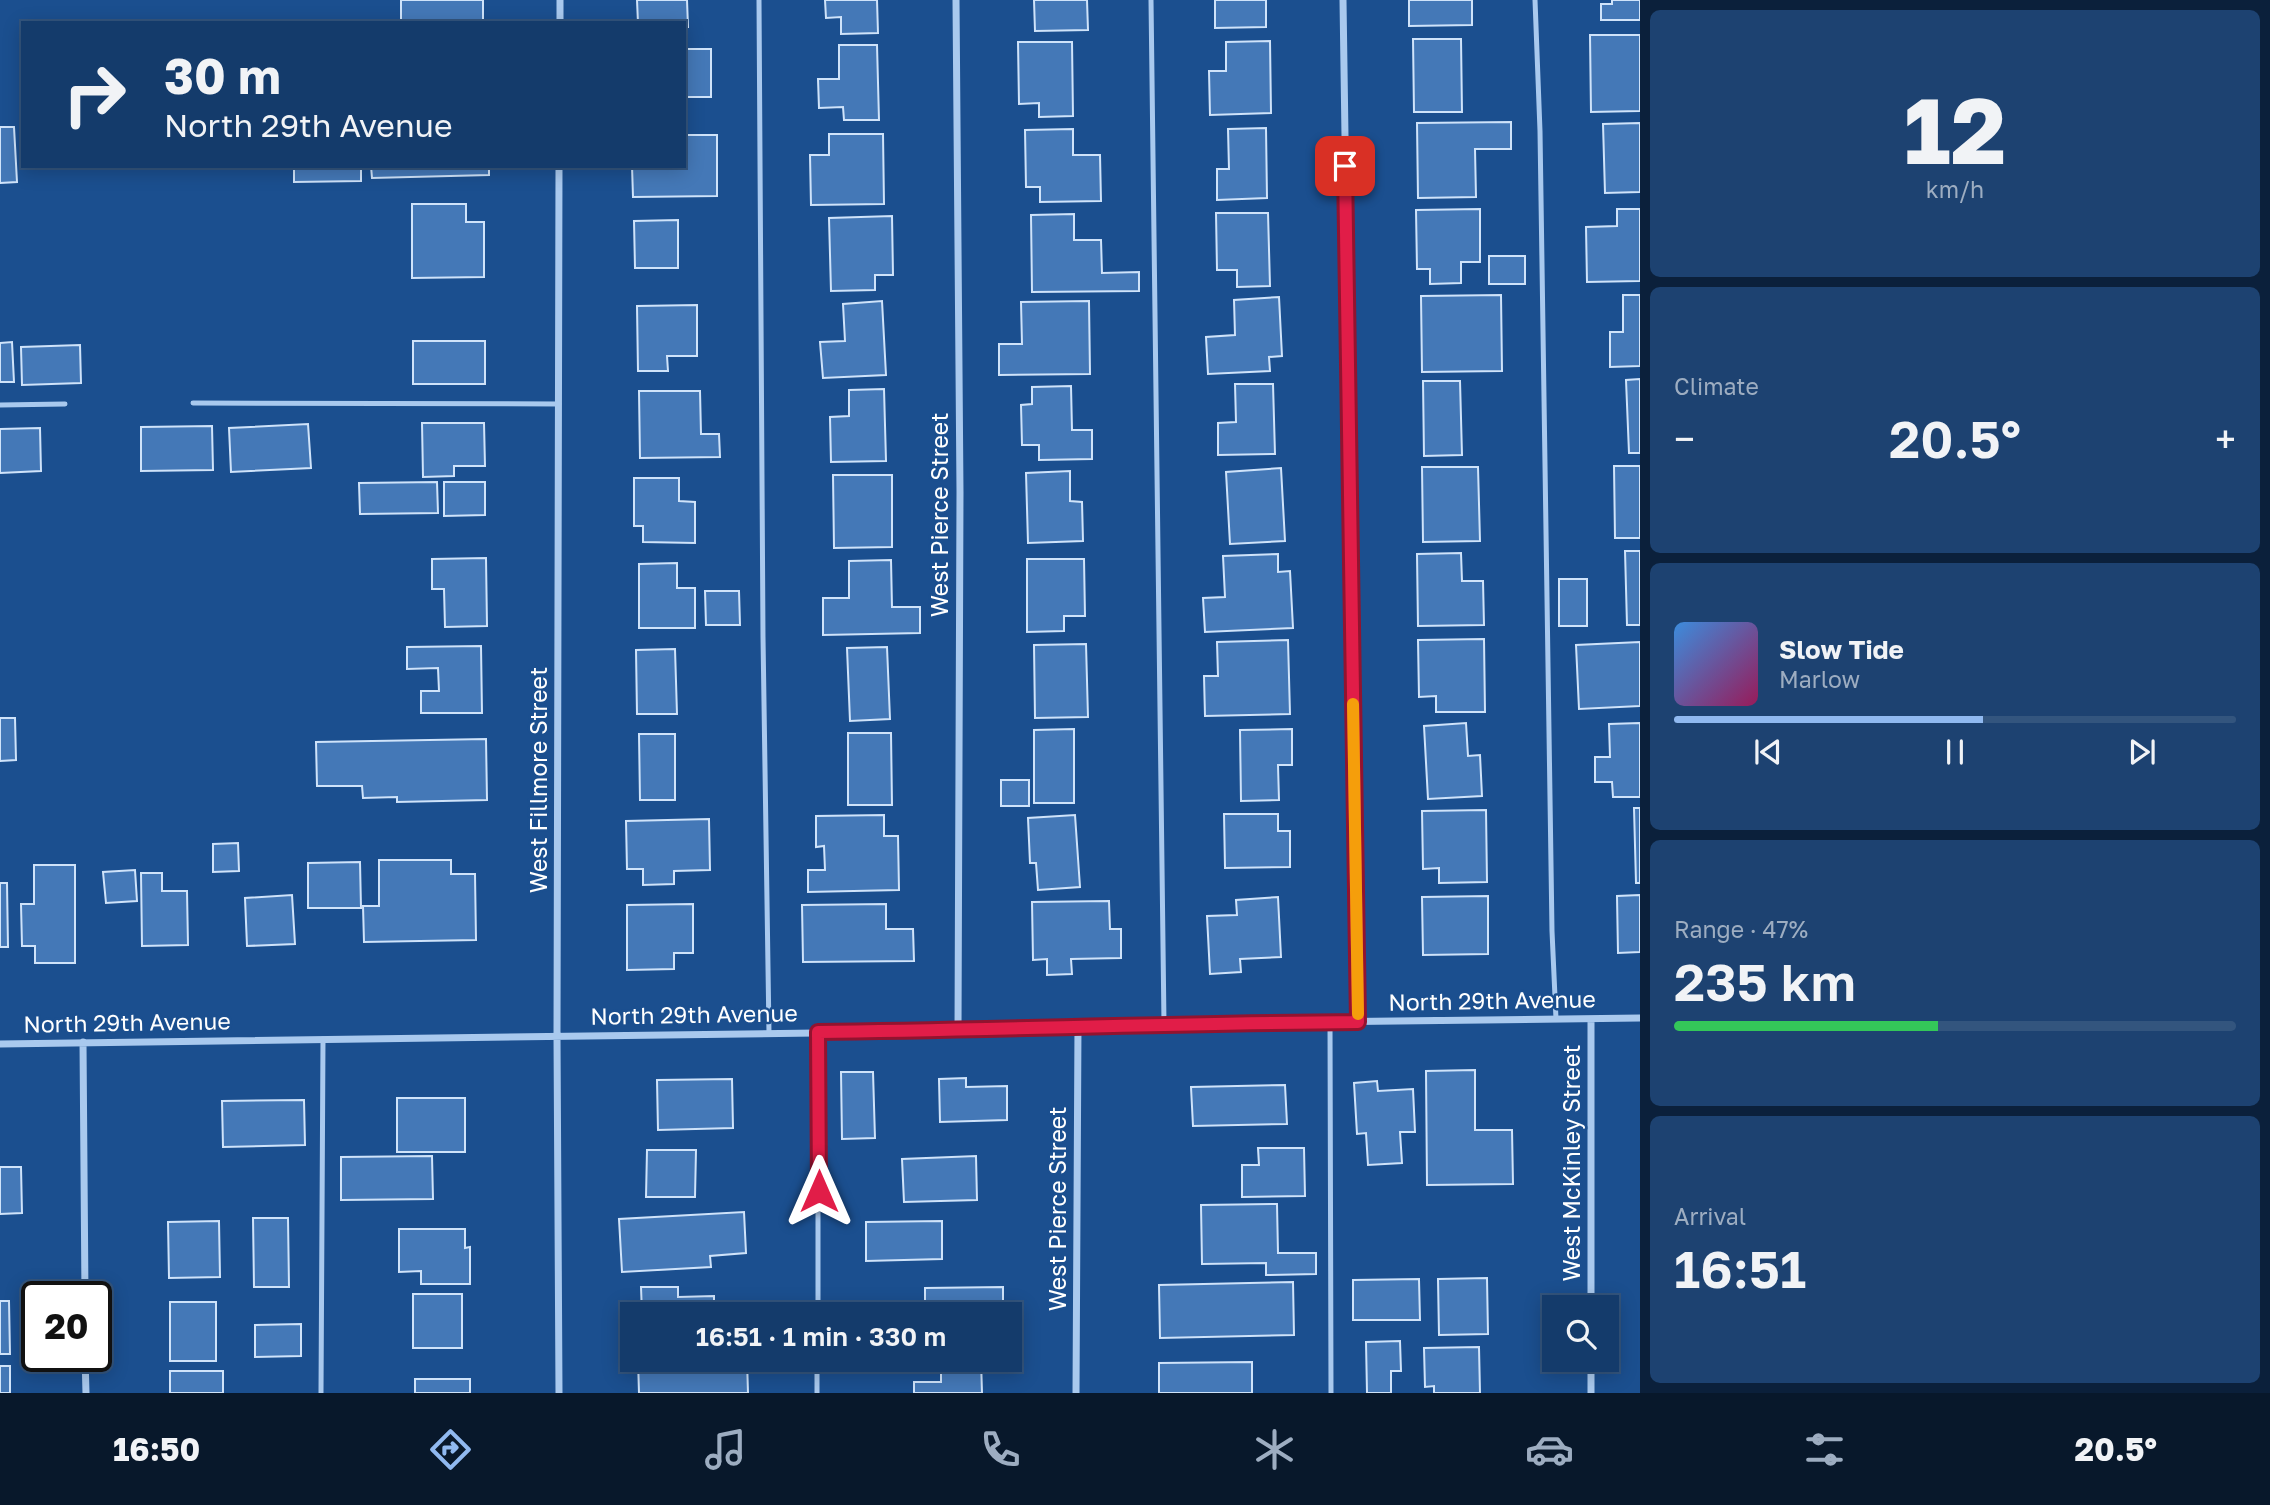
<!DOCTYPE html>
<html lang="en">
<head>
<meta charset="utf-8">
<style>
	body { margin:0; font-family:"Golos Text",sans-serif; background:#1d4271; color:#f1f3f6; height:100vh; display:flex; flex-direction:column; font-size:26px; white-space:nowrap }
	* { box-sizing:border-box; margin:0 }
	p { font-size:23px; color:#9dadc1 }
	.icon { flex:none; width:38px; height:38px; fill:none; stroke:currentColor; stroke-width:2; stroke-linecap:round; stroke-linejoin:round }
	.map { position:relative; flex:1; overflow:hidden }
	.drawer { display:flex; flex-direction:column; gap:10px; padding:10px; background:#0b203b; width:630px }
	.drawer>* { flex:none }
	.hud { position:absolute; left:21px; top:21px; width:665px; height:147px; border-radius:0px; box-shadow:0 4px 18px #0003,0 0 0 2px #33557e; background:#143b6b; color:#f1f3f6; overflow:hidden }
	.controls { position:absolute; left:1542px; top:1295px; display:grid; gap:14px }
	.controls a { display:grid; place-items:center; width:77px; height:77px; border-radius:0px; background:#143b6b; box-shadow:0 4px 18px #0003,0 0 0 2px #33557e; font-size:35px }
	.speed { position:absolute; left:21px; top:1281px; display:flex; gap:14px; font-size:35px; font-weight:700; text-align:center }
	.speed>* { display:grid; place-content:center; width:91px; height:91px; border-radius:50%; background:#143b6b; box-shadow:0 4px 18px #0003,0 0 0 2px #33557e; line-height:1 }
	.speed .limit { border:4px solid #111; border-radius:10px; background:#fff; color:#111 }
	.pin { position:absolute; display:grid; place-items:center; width:60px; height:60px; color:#fff; margin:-30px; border-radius:14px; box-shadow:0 4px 10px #0006 }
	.me { position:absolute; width:77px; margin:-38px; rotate:0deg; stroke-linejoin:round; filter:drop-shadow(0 0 5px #0008) }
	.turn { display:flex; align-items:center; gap:24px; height:147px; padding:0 28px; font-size:32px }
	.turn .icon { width:91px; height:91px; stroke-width:2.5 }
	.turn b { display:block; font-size:49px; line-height:60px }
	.big { font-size:52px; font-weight:600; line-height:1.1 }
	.drawer .widget { flex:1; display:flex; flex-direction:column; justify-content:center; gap:10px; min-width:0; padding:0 24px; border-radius:10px; background:#1d4271 }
	.drawer .dial { align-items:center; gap:0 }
	.dial b { font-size:91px; line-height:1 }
	.song { display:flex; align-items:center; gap:21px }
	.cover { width:84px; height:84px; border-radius:10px; background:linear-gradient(135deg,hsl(210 70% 55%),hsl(330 70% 35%)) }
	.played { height:7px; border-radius:4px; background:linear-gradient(90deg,#90b9f0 55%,#33557e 55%) }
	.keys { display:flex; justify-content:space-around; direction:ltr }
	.heat { display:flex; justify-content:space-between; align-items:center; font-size:38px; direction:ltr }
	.charge { height:10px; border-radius:5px; background:linear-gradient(90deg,#34c759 47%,#33557e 0) }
	.trip { position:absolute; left:620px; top:1302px; width:402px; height:70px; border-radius:0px; background:#143b6b; box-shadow:0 4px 18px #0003,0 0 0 2px #33557e; font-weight:600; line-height:70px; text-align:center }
	.tab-bar { display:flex; height:112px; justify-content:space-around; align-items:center; background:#08182b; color:#9dadc1 }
	.tab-bar .icon { width:49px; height:49px }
	.tab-bar .current { color:#90b9f0 }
	.tab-bar b { font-size:32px; color:#f1f3f6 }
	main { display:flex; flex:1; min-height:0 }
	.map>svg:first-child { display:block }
	.building { fill:#4478b7; stroke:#cfe3fa; stroke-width:2 }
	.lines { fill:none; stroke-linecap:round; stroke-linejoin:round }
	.lane { stroke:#a9c9ee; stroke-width:5 }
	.street { stroke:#a9c9ee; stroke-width:7 }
	.route-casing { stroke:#92132f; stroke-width:18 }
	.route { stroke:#e11d48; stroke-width:12 }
	.slow { stroke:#f59e0b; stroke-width:12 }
	.labels { text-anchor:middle; stroke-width:5; stroke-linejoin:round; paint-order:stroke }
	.street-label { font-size:23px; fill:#fff; stroke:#1b4f8f }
</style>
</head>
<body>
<main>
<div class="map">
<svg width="1640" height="1393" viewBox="0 0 1640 1393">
	<rect width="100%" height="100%" fill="#1b4f8f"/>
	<!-- building -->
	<path class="building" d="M 401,0 L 483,0 L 483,23 L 401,23 Z
		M 637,0 L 687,0 L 688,27 L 684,27 L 684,23 L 638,23 Z
		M 825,0 L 877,0 L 878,33 L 841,34 L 841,17 L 826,18 Z
		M 1034,0 L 1087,0 L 1088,30 L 1035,31 Z
		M 1215,0 L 1266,0 L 1266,27 L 1215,28 Z
		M 1409,0 L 1472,0 L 1472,25 L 1409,26 Z
		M 1612,0 L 1640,0 L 1640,20 L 1601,20 L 1601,4 L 1612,4 Z
		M 1590,35 L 1640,35 L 1640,111 L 1591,112 Z
		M 1413,39 L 1461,39 L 1462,112 L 1414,112 Z
		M 1270,41 L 1271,113 L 1210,115 L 1209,71 L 1226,71 L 1226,42 Z
		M 1018,42 L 1072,42 L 1073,116 L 1039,117 L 1039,103 L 1019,104 Z
		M 839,45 L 877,45 L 879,120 L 844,120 L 843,107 L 819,108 L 818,79 L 839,79 Z
		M 684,49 L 711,49 L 711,97 L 684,97 Z
		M 1511,122 L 1511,149 L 1475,149 L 1476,197 L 1418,198 L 1417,123 Z
		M 1640,123 L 1640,192 L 1605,193 L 1603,124 Z
		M 0,127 L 14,127 L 17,182 L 0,183 Z
		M 1266,128 L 1267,198 L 1217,200 L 1217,169 L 1229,169 L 1228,129 Z
		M 1073,129 L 1073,155 L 1100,155 L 1101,201 L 1040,202 L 1040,187 L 1026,187 L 1025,130 Z
		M 829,134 L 883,134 L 884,204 L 811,205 L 810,155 L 829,155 Z
		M 684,135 L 717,135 L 717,196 L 633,197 L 632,166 L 684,166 Z
		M 294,166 L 361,166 L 361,181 L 294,182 Z
		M 371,166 L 489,166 L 489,175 L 372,178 Z
		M 412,204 L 466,204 L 466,222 L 484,222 L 484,277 L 412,278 Z
		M 1480,209 L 1480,262 L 1461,262 L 1461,283 L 1430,284 L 1430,269 L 1417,269 L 1416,210 Z
		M 1617,209 L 1640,209 L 1640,281 L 1587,282 L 1586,227 L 1617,226 Z
		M 1216,213 L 1268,213 L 1270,286 L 1237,287 L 1237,270 L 1217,270 Z
		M 1074,214 L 1074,240 L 1101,240 L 1102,273 L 1139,272 L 1139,291 L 1032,292 L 1031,215 Z
		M 892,216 L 893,275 L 875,275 L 875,290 L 831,291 L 829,218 Z
		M 678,220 L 678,268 L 635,268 L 634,221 Z
		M 1489,256 L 1525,256 L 1525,284 L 1489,284 Z
		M 1501,295 L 1502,371 L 1422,372 L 1421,296 Z
		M 1623,295 L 1640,295 L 1640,366 L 1610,367 L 1610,332 L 1623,332 Z
		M 1279,297 L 1282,356 L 1269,357 L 1270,371 L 1208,374 L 1206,337 L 1235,335 L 1234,300 Z
		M 882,301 L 886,375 L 823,378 L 820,342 L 845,341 L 843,304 Z
		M 1089,301 L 1090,374 L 999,375 L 999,344 L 1022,344 L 1021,302 Z
		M 697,305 L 697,356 L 667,356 L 668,371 L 638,371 L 637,306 Z
		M 413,341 L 485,341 L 485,384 L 413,384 Z
		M 12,342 L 14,382 L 0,382 L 0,343 Z
		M 80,345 L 81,383 L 22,385 L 21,347 Z
		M 1640,379 L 1640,453 L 1629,453 L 1626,380 Z
		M 1423,381 L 1460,381 L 1462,455 L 1424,456 Z
		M 1235,384 L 1273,384 L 1275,454 L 1218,455 L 1218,423 L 1236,422 Z
		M 1071,386 L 1072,430 L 1092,430 L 1092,459 L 1039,460 L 1039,445 L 1022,445 L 1021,405 L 1032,404 L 1032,387 Z
		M 884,389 L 886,461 L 831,462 L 830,417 L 849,416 L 849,390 Z
		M 639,391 L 700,391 L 701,434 L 719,434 L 720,457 L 640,458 Z
		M 422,423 L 484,423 L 485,466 L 454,466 L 454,476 L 423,477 Z
		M 308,424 L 311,468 L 231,472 L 229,428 Z
		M 212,426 L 213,470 L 141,471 L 141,427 Z
		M 40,428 L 41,471 L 0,473 L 0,429 Z
		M 1614,466 L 1640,466 L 1640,538 L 1615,538 Z
		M 1422,467 L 1478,467 L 1480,541 L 1423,542 Z
		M 1281,468 L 1285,541 L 1230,544 L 1226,472 Z
		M 1070,471 L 1070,501 L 1082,502 L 1083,541 L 1028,543 L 1026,473 Z
		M 833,475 L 892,475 L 892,547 L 834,548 Z
		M 634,478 L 679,478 L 679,501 L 695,502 L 695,543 L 643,542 L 643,526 L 634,526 Z
		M 437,482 L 438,513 L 360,514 L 359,483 Z
		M 444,482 L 485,482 L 485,515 L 444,516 Z
		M 1625,551 L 1640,551 L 1640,625 L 1627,625 Z
		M 1461,553 L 1462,581 L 1483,581 L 1484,625 L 1418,626 L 1417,554 Z
		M 1278,554 L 1278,572 L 1290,571 L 1293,628 L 1205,632 L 1203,598 L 1225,597 L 1223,556 Z
		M 486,558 L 487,626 L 445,627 L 444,589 L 432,589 L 432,559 Z
		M 1027,559 L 1084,559 L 1085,616 L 1064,616 L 1064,631 L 1027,632 Z
		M 891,560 L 892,607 L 920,607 L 920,633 L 823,635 L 823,598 L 849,598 L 849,561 Z
		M 677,563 L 677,588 L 695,588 L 695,628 L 639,628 L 639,564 Z
		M 1559,579 L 1587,579 L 1587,626 L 1559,626 Z
		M 705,591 L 739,591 L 740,625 L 706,625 Z
		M 1484,639 L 1485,712 L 1436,712 L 1436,696 L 1419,697 L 1418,640 Z
		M 1288,640 L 1290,714 L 1205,716 L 1204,676 L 1218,676 L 1217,642 Z
		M 1640,642 L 1640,706 L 1579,709 L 1576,645 Z
		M 1086,644 L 1088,717 L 1035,718 L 1034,645 Z
		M 481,646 L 482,713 L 421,713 L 421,691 L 439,691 L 438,668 L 407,669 L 407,647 Z
		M 887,647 L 890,719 L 850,721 L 847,648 Z
		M 675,649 L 677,714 L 637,714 L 636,650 Z
		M 0,718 L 15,718 L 16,760 L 0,761 Z
		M 1466,723 L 1468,756 L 1480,755 L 1482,796 L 1428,799 L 1424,726 Z
		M 1640,723 L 1640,797 L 1613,797 L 1612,782 L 1595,782 L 1595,757 L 1610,757 L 1609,724 Z
		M 1074,729 L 1074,803 L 1034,803 L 1034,730 Z
		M 1292,729 L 1292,765 L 1278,765 L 1279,800 L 1241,801 L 1240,730 Z
		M 848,733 L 891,733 L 892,805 L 848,805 Z
		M 639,734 L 675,734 L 675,800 L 640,800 Z
		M 486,739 L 487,800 L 397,802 L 397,797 L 363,798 L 362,786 L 317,786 L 316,742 Z
		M 1001,780 L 1029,780 L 1029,806 L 1001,806 Z
		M 1634,808 L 1640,808 L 1640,883 L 1636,883 Z
		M 1486,810 L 1487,882 L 1439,883 L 1439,868 L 1423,869 L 1422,811 Z
		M 1224,814 L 1278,814 L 1278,831 L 1290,831 L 1290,867 L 1225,868 Z
		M 884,815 L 884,836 L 898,836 L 899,890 L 808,892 L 808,870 L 825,870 L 824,846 L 816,847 L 816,816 Z
		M 1075,815 L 1080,887 L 1038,890 L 1036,863 L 1030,863 L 1028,818 Z
		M 709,819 L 710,870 L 674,871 L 674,884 L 643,885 L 643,869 L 627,869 L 626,821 Z
		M 238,843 L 239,871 L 213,872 L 213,844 Z
		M 379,860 L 451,860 L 451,874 L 475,874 L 476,940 L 364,942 L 363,906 L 379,906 Z
		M 360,862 L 361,908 L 308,908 L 308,863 Z
		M 34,865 L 75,865 L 75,963 L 35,963 L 35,946 L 22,946 L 21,904 L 34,904 Z
		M 135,870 L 137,901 L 106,903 L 103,872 Z
		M 141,873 L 162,873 L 162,891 L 187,891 L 188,945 L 142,946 Z
		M 0,883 L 7,883 L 8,947 L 0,947 Z
		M 292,895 L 295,944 L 247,946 L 245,898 Z
		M 1640,895 L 1640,952 L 1618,953 L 1617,896 Z
		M 1488,896 L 1488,954 L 1423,955 L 1422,897 Z
		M 1278,897 L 1281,957 L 1240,959 L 1241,972 L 1210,974 L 1207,916 L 1237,915 L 1236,900 Z
		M 1109,901 L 1110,929 L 1121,929 L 1121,958 L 1071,959 L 1072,974 L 1047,975 L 1047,959 L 1033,960 L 1032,902 Z
		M 693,904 L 693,953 L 674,953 L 674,969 L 627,970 L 627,905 Z
		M 886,904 L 886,929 L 913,929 L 914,961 L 803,962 L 802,905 Z
		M 1475,1070 L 1475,1130 L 1512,1130 L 1513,1184 L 1427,1185 L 1426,1071 Z
		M 841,1072 L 873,1072 L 875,1138 L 842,1139 Z
		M 966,1078 L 966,1087 L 1007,1086 L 1007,1120 L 940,1122 L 939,1079 Z
		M 732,1079 L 733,1128 L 658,1130 L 657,1080 Z
		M 1377,1081 L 1378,1091 L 1413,1089 L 1415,1132 L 1400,1132 L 1402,1163 L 1368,1165 L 1366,1133 L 1357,1134 L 1354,1083 Z
		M 1285,1085 L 1287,1124 L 1193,1126 L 1191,1087 Z
		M 397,1098 L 465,1098 L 465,1152 L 397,1152 Z
		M 304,1100 L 305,1145 L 223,1147 L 222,1101 Z
		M 1258,1148 L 1304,1148 L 1305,1196 L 1242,1197 L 1242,1165 L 1259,1165 Z
		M 647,1150 L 696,1150 L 695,1197 L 646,1197 Z
		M 432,1156 L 433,1199 L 341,1200 L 341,1157 Z
		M 976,1156 L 977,1200 L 904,1202 L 902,1159 Z
		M 0,1167 L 21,1167 L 22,1213 L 0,1214 Z
		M 1277,1204 L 1278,1253 L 1316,1253 L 1316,1274 L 1266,1275 L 1266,1263 L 1202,1264 L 1201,1205 Z
		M 744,1212 L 746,1253 L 710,1256 L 711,1267 L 622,1272 L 619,1219 Z
		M 253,1218 L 288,1218 L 289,1287 L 254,1287 Z
		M 219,1221 L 220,1277 L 169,1278 L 168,1222 Z
		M 942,1221 L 942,1259 L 866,1261 L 866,1222 Z
		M 399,1229 L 465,1229 L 465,1248 L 470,1247 L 470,1284 L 421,1284 L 421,1271 L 399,1272 Z
		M 1487,1278 L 1488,1334 L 1439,1335 L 1438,1279 Z
		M 1419,1279 L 1420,1320 L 1353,1320 L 1353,1280 Z
		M 1293,1282 L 1294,1335 L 1160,1338 L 1159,1285 Z
		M 641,1287 L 678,1287 L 678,1297 L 714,1296 L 714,1314 L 642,1314 Z
		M 1003,1287 L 1003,1314 L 925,1314 L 925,1288 Z
		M 413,1294 L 462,1294 L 462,1348 L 413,1348 Z
		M 0,1301 L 9,1301 L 10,1354 L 0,1354 Z
		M 170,1302 L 216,1302 L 216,1361 L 170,1361 Z
		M 301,1324 L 301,1356 L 255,1357 L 255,1325 Z
		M 1400,1341 L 1401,1371 L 1391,1371 L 1391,1393 L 1367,1393 L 1366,1342 Z
		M 1479,1347 L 1480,1393 L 1434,1393 L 1434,1386 L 1425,1387 L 1424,1348 Z
		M 638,1360 L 747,1360 L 748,1393 L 639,1393 Z
		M 941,1360 L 981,1360 L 982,1393 L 914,1393 L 914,1382 L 941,1382 Z
		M 1252,1362 L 1252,1393 L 1159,1393 L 1159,1363 Z
		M 0,1366 L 10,1366 L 10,1393 L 0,1393 Z
		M 170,1371 L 223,1371 L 223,1393 L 170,1393 Z
		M 415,1379 L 470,1379 L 470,1393 L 415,1393 Z"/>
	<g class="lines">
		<!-- lane -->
		<path class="lane" d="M 759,0 L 763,637 L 769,1033
			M 1151,0 L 1164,1024
			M 1535,0 L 1540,131 L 1552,931 L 1556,1019
			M 193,403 L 559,404
			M 0,405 L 65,404
			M 1330,1022 L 1331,1393
			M 818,1314 L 818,1032
			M 321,1393 L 323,1039
			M 817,1393 L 817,1360"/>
		<!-- street -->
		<path class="street" d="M 956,0 L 960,492 L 958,1031
			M 1343,0 L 1358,1022
			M 560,23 L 560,0
			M 83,1042 L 85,1297
			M 0,1044 L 958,1031 L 1078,1025 L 1640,1018
			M 1591,1307 L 1591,1019
			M 85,1356 L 86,1393
			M 559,1393 L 557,1036 L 559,166
			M 1076,1393 L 1078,1025
			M 1591,1393 L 1591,1360"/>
	</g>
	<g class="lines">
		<!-- route casing -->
		<g class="route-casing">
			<path id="route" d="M 819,1191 L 818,1032 C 998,1030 1178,1023 1358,1022 L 1345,166"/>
		</g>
		<!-- route -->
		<use href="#route" class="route"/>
		<!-- slow -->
		<path class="slow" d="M 1353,704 L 1358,1014"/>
	</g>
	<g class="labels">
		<!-- street labels -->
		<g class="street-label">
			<text transform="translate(940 515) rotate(-90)" y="8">West Pierce Street</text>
			<text transform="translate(539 780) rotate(-90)" y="8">West Fillmore Street</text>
			<text transform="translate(1492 1001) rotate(-1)" y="8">North 29th Avenue</text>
			<text transform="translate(694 1015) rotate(-1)" y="8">North 29th Avenue</text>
			<text transform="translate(127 1023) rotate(-1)" y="8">North 29th Avenue</text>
			<text transform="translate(1572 1163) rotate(-90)" y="8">West McKinley Street</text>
			<text transform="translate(1058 1209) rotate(-90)" y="8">West Pierce Street</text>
		</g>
	</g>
</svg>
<div class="controls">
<a><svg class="icon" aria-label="search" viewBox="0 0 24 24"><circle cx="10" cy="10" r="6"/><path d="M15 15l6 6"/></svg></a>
</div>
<div class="speed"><div class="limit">20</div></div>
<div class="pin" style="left:1345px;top:166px;background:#d93025"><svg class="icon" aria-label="arrive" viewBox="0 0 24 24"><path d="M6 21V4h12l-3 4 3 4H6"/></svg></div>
<svg class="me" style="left:819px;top:1191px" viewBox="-20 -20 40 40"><path d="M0-17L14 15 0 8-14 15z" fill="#e11d48" stroke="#fff" stroke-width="4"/></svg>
<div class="trip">16:51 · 1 min · 330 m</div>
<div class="hud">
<div class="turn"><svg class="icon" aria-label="right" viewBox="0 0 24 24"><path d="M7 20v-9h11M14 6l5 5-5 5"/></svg><div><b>30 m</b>North 29th Avenue</div></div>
</div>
</div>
<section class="drawer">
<div class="widget dial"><b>12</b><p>km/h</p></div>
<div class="widget"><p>Climate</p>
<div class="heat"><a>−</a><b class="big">20.5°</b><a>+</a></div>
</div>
<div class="widget">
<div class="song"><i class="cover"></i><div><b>Slow Tide</b><p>Marlow</p></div></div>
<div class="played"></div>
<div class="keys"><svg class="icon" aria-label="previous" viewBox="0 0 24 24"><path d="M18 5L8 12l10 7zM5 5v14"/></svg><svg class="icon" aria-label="pause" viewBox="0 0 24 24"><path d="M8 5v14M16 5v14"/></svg><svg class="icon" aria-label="next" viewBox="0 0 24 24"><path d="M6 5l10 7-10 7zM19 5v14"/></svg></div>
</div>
<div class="widget"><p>Range · 47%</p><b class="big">235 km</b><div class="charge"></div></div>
<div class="widget"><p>Arrival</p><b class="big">16:51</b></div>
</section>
</main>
<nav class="tab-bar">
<b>16:50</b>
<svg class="icon current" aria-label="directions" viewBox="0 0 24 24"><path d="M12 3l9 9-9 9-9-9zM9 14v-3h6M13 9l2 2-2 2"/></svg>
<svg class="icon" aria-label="music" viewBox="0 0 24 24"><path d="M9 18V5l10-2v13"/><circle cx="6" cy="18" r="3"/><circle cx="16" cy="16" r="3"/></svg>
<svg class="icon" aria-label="phone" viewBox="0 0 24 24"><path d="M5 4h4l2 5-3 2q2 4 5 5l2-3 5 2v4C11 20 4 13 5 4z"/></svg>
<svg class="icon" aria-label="climate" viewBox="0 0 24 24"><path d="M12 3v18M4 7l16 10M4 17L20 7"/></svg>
<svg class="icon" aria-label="car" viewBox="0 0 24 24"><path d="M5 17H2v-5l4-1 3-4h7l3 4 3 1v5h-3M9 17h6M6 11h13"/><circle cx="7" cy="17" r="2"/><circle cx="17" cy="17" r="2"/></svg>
<svg class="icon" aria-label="filters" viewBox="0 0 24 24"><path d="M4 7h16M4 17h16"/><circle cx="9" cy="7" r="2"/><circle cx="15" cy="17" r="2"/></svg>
<b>20.5°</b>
</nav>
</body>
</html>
